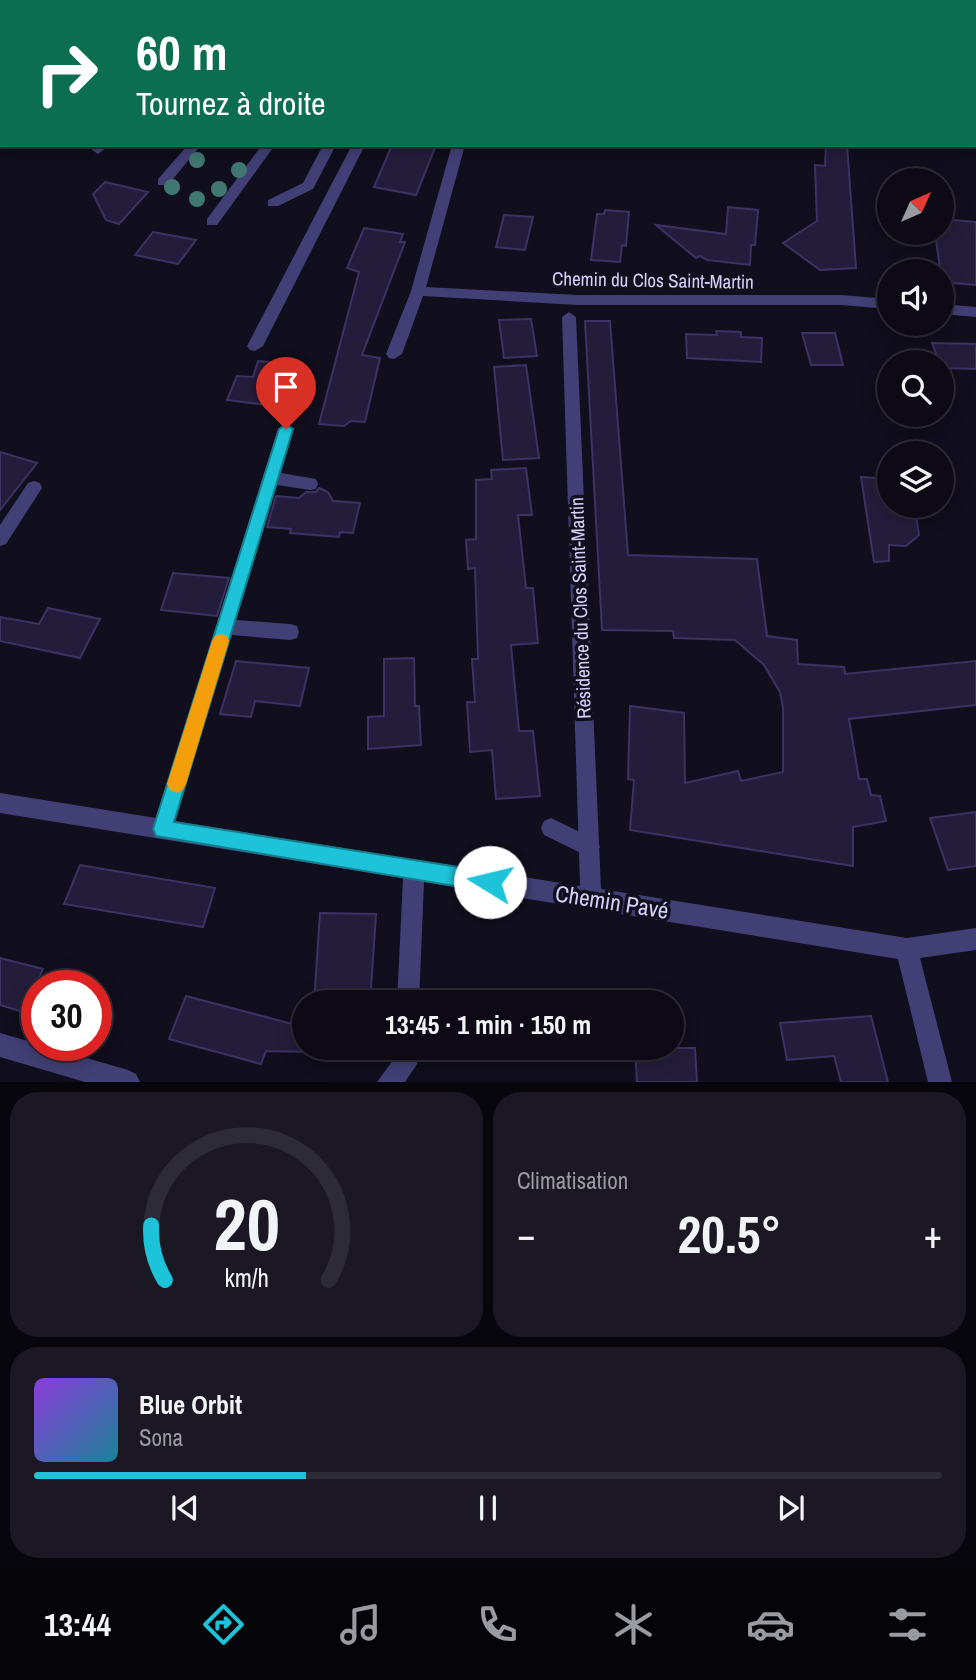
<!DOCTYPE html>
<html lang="fr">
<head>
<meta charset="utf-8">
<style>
	body { margin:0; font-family:"Archivo Narrow",sans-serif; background:#1b1823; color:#f1f3f6; height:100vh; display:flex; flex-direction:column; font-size:26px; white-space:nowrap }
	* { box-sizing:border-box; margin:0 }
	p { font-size:23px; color:#9a9aa1 }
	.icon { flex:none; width:38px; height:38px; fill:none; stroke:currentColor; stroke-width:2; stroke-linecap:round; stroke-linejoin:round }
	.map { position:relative; height:1082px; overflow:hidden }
	.details { display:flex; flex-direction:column; gap:10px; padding:10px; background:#07060c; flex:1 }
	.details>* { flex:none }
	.hud { position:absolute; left:0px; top:0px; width:976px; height:147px; box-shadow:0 4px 18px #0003,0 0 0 2px #2d2b35; background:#0b6e4f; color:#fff; overflow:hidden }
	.needle { width:46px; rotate:45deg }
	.tools { position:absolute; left:877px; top:168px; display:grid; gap:14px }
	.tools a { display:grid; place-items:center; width:77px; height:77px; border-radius:50%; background:#0d0a16; box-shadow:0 4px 18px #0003,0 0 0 2px #2d2b35; font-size:35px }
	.speed { position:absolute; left:21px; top:970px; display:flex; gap:14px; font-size:35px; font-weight:700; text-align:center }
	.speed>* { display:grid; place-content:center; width:91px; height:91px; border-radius:50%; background:#0d0a16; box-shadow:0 4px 18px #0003,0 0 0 2px #2d2b35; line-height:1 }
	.speed .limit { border:10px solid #d22; background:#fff; color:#111 }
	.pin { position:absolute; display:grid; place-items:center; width:60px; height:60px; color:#fff; margin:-72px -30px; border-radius:50% 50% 50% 0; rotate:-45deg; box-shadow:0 0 7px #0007 }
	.pin .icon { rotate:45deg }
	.me { position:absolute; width:77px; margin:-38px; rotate:279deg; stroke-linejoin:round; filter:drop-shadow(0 0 5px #0008) }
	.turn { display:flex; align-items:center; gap:24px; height:147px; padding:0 21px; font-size:32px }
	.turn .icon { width:91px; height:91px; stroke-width:2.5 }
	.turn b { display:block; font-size:49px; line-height:60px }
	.big { font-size:52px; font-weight:800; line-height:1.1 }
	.details .card { flex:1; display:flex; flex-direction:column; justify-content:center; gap:10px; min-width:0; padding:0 24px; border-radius:28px; background:#1b1823 }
	.details .dial { align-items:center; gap:0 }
	.dial svg { height:182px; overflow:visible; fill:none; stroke:#2d2b35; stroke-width:7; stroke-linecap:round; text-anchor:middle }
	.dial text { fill:#f1f3f6; stroke:none }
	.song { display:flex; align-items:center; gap:21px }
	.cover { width:84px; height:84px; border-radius:10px; background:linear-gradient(135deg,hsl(270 70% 55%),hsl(190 70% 35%)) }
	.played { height:7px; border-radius:4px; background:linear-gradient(90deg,#1dc3d8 30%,#2d2b35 30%) }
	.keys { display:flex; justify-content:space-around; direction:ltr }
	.heat { display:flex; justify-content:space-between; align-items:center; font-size:38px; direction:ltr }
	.details .tiles { flex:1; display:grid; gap:10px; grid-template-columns:1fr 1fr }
	.card:last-child { grid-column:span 2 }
	.trip { position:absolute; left:292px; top:990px; width:392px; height:70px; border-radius:35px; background:#0d0a16; box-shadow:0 4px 18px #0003,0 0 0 2px #2d2b35; font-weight:800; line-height:70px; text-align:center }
	.menu { display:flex; height:112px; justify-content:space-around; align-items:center; background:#050409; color:#9a9aa1 }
	.menu .icon { width:49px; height:49px }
	.menu .active { color:#1dc3d8 }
	.menu b { font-size:32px; color:#f1f3f6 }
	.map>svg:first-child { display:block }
	.building { fill:#231d3b; stroke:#3c3264; stroke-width:2 }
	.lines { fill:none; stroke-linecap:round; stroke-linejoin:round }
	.path { stroke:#3da09b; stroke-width:3.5; stroke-dasharray:2.5 3.5; stroke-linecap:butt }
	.lane { fill:#423f76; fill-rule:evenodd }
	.street { fill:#423f76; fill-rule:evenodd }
	.tree { fill:#407871 }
	.route { fill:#1dc3d8; stroke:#137f8c; stroke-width:2 }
	.slow { fill:#f59e0b }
	.labels { text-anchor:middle; stroke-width:7; stroke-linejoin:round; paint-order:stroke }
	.street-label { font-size:19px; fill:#d5d0f9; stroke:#110e1d }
	.near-street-label { font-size:23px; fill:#d5d0f9; stroke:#110e1d }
</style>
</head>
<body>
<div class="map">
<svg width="976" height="1082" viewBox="0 0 976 1082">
	<rect width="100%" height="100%" fill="#110e1d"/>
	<!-- building -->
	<path class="building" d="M 392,145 L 436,145 L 416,195 L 374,187 Z
		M 826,145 L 847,145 L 856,268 L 820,270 L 783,243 L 817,221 L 815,165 L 825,166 Z
		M 105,182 L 148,192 L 119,224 L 106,220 L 93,194 Z
		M 728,207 L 758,210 L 755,245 L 751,245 L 750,265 L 707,260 L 700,256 L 696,258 L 656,225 L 726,234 Z
		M 605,210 L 629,212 L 626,246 L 622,245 L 620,262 L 591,260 L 597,214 L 604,214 Z
		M 504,215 L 533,217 L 525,250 L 496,247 Z
		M 942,219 L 976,222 L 976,285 L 942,282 L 935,233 L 942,233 Z
		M 364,228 L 403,234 L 400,242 L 405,242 L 362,355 L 380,358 L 365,422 L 351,421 L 344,426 L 319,424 L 359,272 L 347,268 Z
		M 153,232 L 196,240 L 178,264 L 135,255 Z
		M 531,319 L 537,356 L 504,358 L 499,320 Z
		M 585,321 L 610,321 L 628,555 L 757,559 L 767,636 L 797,640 L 798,664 L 844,667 L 845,674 L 976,661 L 976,705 L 849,719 L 859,779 L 867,779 L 871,795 L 880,796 L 886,821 L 853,827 L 853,866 L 630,830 L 634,780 L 628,779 L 630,706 L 684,713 L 685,783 L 738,771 L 741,781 L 783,772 L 783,708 L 780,692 L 764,665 L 735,640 L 674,638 L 673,631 L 602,630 Z
		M 716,331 L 741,332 L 741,337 L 762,338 L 761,362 L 687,358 L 686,334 L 717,335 Z
		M 802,333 L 835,333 L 843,365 L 811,365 Z
		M 932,343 L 976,344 L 976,369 L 942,368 Z
		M 258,361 L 290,364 L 275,406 L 227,400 L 237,376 L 253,377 Z
		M 526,365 L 539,458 L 503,460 L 494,367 Z
		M 0,452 L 37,463 L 0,510 Z
		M 526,468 L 532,515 L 518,515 L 526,588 L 533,588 L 538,643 L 511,645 L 519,731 L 533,731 L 540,796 L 496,799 L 492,750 L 470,752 L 467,702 L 475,702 L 472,659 L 478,659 L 475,568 L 468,569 L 466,540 L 476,539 L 476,480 L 492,479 L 491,470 Z
		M 861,477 L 889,479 L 889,506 L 907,506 L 908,513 L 916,514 L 919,535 L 906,546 L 889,545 L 889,561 L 874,562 Z
		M 319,488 L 328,492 L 333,501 L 360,503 L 353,533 L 340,532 L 339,537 L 290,533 L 291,529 L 267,527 L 276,496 L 299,498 L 306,492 L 316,492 Z
		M 173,573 L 229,578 L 217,616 L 161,610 Z
		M 48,608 L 100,619 L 80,658 L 0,641 L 0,617 L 39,624 Z
		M 414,658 L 415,706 L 419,706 L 421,745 L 368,749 L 368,717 L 384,716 L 384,659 Z
		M 236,661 L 309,668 L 300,706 L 255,701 L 251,717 L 220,714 Z
		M 976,812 L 976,866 L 948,870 L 930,818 Z
		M 80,865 L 215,888 L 203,927 L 64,904 Z
		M 320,913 L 376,914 L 370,1003 L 314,1003 Z
		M 0,958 L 43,969 L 23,1012 L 0,1005 Z
		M 186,996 L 304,1027 L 304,1048 L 309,1048 L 309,1052 L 266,1051 L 261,1064 L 169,1039 Z
		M 871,1016 L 888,1082 L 841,1082 L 834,1056 L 787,1060 L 780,1023 Z
		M 635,1048 L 695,1048 L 697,1082 L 637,1082 Z"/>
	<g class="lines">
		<!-- path -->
		<path class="path" d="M 371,0 L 376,2"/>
		<!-- lane -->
		<path class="lane" d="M 5,0 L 20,0 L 21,1 L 7,2 Z
			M 46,0 L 59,0 L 45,2 Z
			M 0,32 L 2,32 L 0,39 Z
			M 975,130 L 976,130 L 976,139 L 975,139 Z
			M 96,145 L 110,145 L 98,154 L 92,150 Z
			M 188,145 L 201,145 L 168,185 L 158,185 L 158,179 Z
			M 262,145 L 275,145 L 217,225 L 207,225 L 207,219 Z
			M 323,145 L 336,145 L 313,189 L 278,206 L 268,206 L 268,200 L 303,183 Z
			M 352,145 L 365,145 L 263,346 L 255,351 L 250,350 L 247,346 Z
			M 286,423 L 294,429 L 281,473 L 316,479 L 318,484 L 316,489 L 310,490 L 277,485 L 236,620 L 290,624 L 297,626 L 299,632 L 297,638 L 290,640 L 232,635 L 173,829 L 170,836 L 163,839 L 156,836 L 153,829 L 278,429 Z
			M 34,481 L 40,483 L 42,488 L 6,544 L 0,546 L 0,525 L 28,483 Z
			M 551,818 L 596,840 L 600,847 L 596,854 L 589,857 L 544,835 L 541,828 L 544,821 Z"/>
		<!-- street -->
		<path class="street" d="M 120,0 L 132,0 L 133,2 L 122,2 Z
			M 682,0 L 694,0 L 682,2 Z
			M 876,0 L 888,0 L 888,2 L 877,2 Z
			M 976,47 L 976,55 L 975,56 L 975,48 Z
			M 452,145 L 465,145 L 426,287 L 577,295 L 841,295 L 889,299 L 889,309 L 841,305 L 577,305 L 423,296 L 402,354 L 394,359 L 389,358 L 386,354 L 411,291 Z
			M 942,304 L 976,307 L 976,317 L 942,314 Z
			M 569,312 L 576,317 L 601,889 L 907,938 L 976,928 L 976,950 L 920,958 L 952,1082 L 928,1082 L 898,959 L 424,882 L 419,1003 L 397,1003 L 403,878 L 0,813 L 0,793 L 580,886 L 562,317 Z
			M 0,1033 L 128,1070 L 136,1074 L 140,1082 L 85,1082 L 0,1057 Z
			M 394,1048 L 418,1048 L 417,1064 L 405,1082 L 377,1082 L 394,1059 Z"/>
	</g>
	<!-- trees -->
	<g class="tree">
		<circle cx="197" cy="160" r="8"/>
		<circle cx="239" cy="170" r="8"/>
		<circle cx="172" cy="187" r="8"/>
		<circle cx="219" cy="189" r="8"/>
		<circle cx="197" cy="199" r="8"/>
	</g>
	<!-- route -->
	<path class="route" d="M 286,424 L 293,429 L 174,822 L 490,872 L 497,875 L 500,882 L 497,889 L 490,892 L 156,836 L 153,829 L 279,429 Z"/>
	<!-- slow -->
	<path class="slow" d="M 221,634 L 227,636 L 229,641 L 186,784 L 183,790 L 177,793 L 170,790 L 167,784 L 212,641 L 215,636 Z"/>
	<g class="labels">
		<!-- street labels -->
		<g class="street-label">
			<text transform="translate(653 280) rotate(1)" y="7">Chemin du Clos Saint-Martin</text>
			<text transform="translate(580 608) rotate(-92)" y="7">Résidence du Clos Saint-Martin</text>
		</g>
		<!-- near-street labels -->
		<g class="near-street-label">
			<text transform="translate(612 902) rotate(9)" y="8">Chemin Pavé</text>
		</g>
	</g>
</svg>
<div class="tools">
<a><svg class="needle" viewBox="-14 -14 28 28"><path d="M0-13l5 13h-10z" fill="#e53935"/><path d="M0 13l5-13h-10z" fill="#9a9aa1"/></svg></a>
<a><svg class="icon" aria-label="sound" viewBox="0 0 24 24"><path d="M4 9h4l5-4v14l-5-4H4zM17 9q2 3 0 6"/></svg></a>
<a><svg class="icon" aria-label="search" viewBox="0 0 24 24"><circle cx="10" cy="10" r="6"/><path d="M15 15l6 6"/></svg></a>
<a><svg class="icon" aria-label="layers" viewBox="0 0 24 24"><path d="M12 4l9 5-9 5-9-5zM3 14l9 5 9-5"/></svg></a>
</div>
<div class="speed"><div class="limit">30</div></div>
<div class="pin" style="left:286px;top:429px;background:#d93025"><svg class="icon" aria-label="arrive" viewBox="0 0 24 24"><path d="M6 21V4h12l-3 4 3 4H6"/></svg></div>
<svg class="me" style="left:490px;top:882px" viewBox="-20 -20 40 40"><circle r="19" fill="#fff"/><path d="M0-13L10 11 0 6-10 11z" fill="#1dc3d8"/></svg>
<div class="trip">13:45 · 1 min · 150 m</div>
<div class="hud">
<div class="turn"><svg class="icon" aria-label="right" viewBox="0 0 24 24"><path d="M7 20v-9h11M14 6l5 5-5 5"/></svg><div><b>60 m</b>Tournez à droite</div></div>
</div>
</div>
<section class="details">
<div class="tiles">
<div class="card dial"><svg viewBox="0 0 100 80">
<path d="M14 69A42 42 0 1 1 86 69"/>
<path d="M14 69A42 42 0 0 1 8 45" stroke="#1dc3d8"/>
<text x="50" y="56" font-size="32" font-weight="700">20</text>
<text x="50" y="72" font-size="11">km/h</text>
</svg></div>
<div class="card"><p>Climatisation</p>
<div class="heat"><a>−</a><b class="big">20.5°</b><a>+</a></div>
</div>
<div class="card">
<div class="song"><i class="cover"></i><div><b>Blue Orbit</b><p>Sona</p></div></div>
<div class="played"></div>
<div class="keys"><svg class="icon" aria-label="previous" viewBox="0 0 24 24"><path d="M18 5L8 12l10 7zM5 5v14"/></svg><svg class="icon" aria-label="pause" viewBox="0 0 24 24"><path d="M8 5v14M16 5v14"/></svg><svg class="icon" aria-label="next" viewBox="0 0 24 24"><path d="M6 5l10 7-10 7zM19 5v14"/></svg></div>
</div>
</div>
</section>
<nav class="menu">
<b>13:44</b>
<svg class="icon active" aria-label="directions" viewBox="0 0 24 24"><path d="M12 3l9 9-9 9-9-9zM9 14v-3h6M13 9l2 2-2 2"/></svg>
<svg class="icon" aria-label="music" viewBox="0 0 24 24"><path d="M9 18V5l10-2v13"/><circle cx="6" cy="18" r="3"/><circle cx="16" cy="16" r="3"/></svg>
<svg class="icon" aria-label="phone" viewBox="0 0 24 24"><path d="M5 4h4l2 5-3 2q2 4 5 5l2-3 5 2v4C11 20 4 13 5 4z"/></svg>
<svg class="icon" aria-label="climate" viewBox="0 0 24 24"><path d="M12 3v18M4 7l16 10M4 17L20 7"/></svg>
<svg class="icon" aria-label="car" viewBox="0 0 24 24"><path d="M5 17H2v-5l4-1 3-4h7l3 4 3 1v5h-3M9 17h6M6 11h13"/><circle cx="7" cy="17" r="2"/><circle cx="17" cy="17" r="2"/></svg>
<svg class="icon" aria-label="filters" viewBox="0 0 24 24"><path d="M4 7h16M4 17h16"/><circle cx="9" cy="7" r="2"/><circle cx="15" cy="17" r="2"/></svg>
</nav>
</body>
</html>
